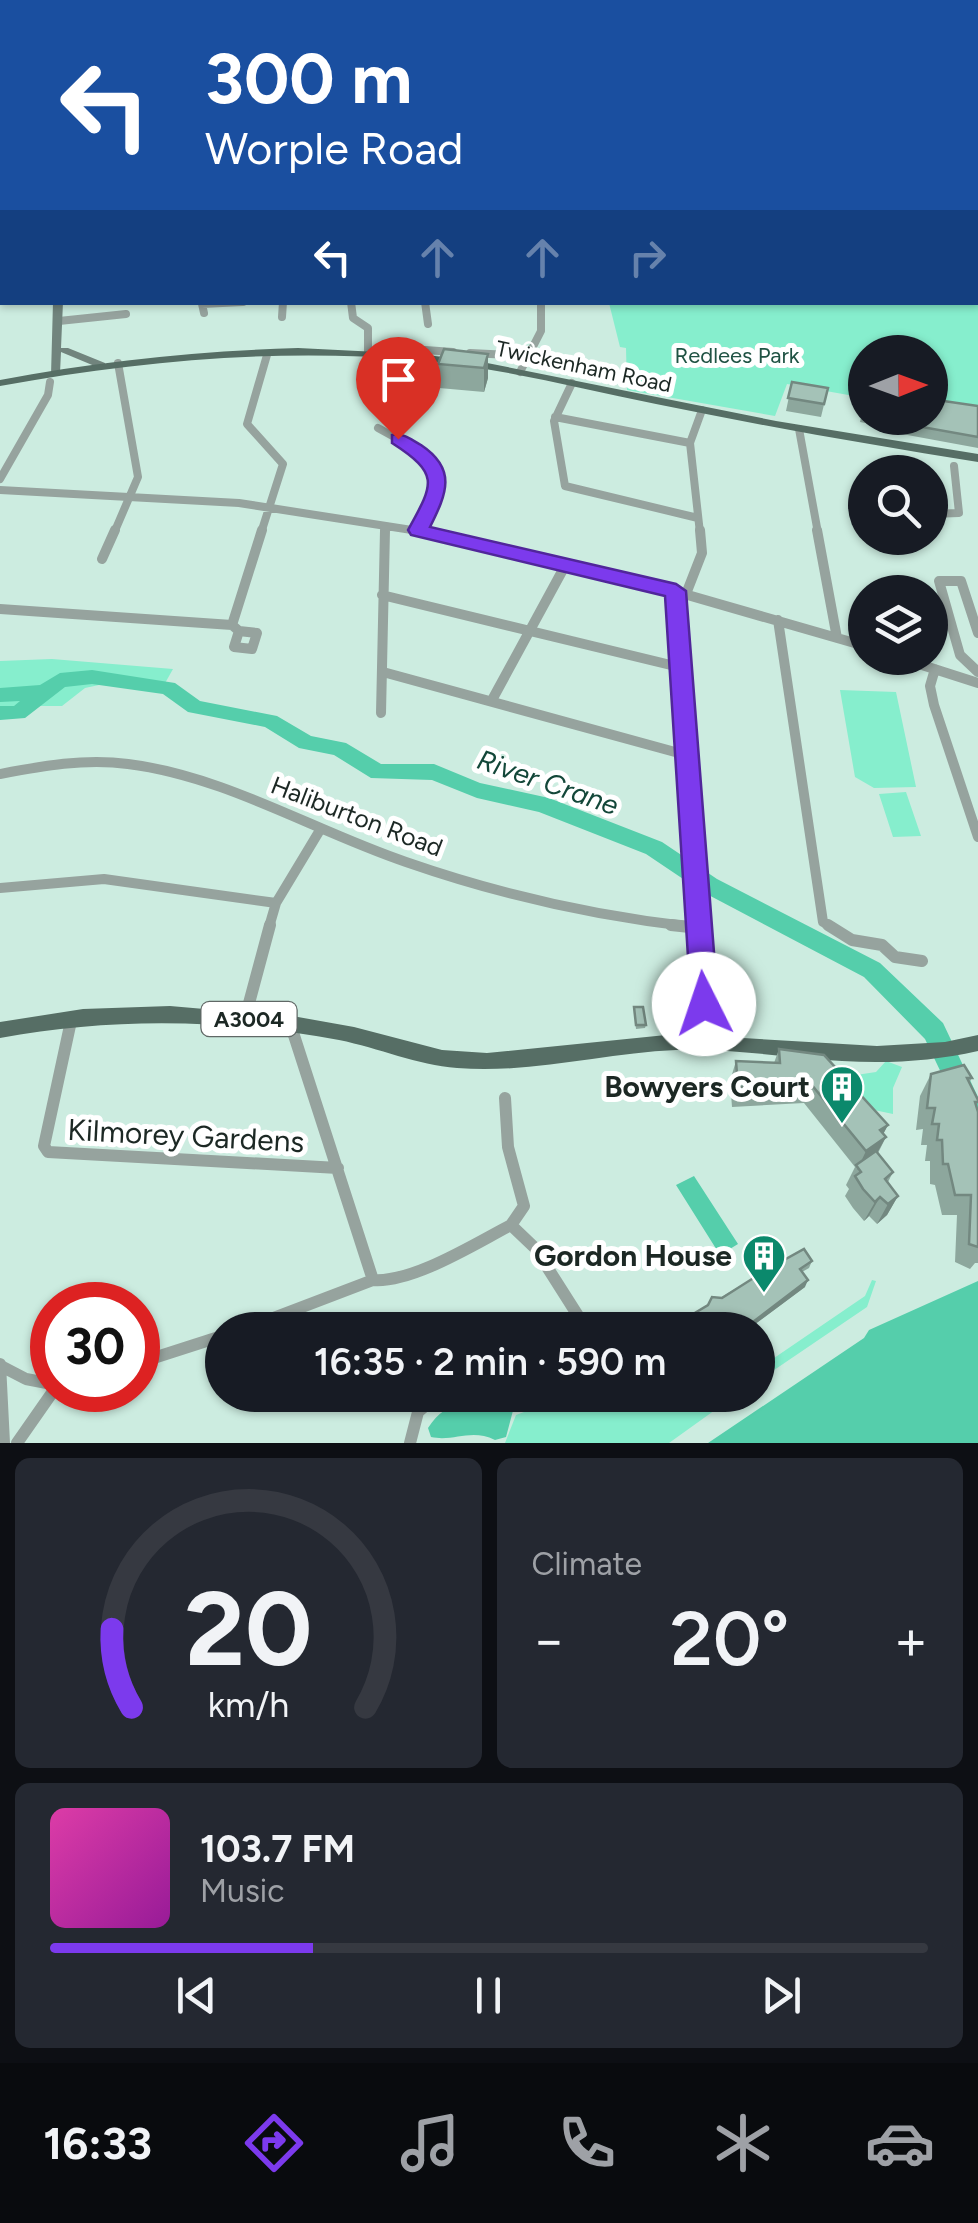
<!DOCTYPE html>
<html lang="en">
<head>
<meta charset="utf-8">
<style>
	body { margin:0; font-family:Figtree,sans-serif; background:#242831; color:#f1f3f6; height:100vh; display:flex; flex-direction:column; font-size:38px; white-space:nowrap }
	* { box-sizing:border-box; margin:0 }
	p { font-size:32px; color:#9ea1a6 }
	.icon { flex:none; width:55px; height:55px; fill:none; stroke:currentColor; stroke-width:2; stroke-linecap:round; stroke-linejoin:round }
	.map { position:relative; height:1443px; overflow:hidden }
	.drawer { display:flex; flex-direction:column; gap:15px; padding:15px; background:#0d0f14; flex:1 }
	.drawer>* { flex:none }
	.top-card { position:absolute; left:0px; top:0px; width:980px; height:305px; box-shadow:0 2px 8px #0004; background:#1a4fa0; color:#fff; overflow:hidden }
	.needle { width:65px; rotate:89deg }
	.tools { position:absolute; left:848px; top:335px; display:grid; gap:20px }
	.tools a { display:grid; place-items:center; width:100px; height:100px; border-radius:50%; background:#171b24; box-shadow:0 2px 8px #0004; font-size:50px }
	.speed { position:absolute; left:30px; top:1282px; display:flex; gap:20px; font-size:50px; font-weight:700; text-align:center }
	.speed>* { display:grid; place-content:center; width:130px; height:130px; border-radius:50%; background:#171b24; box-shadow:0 2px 8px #0004; line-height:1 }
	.speed .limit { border:15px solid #d22; background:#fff; color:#111 }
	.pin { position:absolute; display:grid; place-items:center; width:85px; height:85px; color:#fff; margin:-102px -42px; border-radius:50% 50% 50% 0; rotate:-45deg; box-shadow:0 0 10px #0007 }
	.pin .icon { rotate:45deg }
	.me { position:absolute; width:110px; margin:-55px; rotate:356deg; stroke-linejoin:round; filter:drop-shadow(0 0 8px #0008) }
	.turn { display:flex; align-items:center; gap:35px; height:210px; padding:0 40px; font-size:45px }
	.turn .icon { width:130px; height:130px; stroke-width:2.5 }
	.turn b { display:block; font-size:70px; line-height:85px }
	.lanes { display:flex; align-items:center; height:95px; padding:0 40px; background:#0003; justify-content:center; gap:50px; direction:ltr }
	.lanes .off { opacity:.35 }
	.big { font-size:75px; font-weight:600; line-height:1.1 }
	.drawer .card { flex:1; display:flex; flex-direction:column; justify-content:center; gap:15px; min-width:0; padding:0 35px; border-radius:15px; background:#242831 }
	.drawer .dial { align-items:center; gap:0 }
	.dial svg { height:260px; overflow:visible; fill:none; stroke:#363941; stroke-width:7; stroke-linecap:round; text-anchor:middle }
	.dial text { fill:#f1f3f6; stroke:none }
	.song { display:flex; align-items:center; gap:30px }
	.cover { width:120px; height:120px; border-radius:15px; background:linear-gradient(135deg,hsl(320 70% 55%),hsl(300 70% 35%)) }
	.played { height:10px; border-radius:5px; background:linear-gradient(90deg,#7c3aed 30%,#363941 30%) }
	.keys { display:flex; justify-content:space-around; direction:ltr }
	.heat { display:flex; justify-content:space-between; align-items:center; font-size:55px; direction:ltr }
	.drawer .tiles { flex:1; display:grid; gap:15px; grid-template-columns:1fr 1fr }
	.card:last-child { grid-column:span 2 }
	.trip { position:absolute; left:205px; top:1312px; width:570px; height:100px; border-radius:50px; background:#171b24; box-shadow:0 2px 8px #0004; font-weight:600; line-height:100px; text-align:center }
	.tab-bar { display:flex; height:160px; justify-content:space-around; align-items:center; background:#090b0e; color:#9ea1a6 }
	.tab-bar .icon { width:70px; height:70px }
	.tab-bar .active { color:#7c3aed }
	.tab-bar b { font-size:45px; color:#f1f3f6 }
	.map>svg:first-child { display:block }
	.green { fill:#86eecd }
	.water { fill:#55ceab }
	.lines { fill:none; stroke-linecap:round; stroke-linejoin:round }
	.river { fill:#55ceab; fill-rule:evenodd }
	.street-far3 { stroke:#96a39e; stroke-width:6 }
	.street-far2 { stroke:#96a39e; stroke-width:8 }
	.street-far1 { stroke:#96a39e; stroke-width:10 }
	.street { stroke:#96a39e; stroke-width:12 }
	.secondary { fill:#71847d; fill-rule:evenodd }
	.primary { fill:#566e65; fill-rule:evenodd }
	.wall { fill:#8da79d }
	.shaded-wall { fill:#738880 }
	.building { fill:#a4c2b7; stroke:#738880; stroke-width:2.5 }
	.route { fill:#7c3aed; stroke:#51269a; stroke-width:2.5 }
	.labels { text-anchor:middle; stroke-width:10; stroke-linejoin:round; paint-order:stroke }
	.far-park-label { font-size:22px; fill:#205344; stroke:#fff }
	.far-street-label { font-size:22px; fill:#1c2824; stroke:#fff }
	.shield { fill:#fff; stroke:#606866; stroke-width:2.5 }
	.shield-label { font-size:22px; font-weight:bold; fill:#1c2824 }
	.street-label { font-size:25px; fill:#1c2824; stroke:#fff }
	.water-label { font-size:28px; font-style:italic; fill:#134739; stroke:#fff }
	.near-poi-label { font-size:30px; font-weight:bold; fill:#1c2824; stroke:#fff; text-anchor:end }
	.near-street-label { font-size:30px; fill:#1c2824; stroke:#fff }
</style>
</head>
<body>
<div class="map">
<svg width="978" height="1443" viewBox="0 0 978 1443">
	<rect width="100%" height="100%" fill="#ccece0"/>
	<!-- green -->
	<path class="green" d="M 978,279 L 978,417 L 930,409 L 930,352 L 865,352 L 865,398 L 787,384 L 775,416 L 627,390 L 626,348 L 620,347 L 609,303 L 978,302 Z
		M 52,659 L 173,669 L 164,685 L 99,685 L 85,688 L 62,706 L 27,706 L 0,718 L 0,661 Z
		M 840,690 L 896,692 L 916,787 L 874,788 L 855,777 Z
		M 906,792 L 921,836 L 893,837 L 879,794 Z
		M 886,1061 L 902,1067 L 893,1088 L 893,1114 L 874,1110 L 851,1085 L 856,1075 L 876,1072 Z
		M 872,1280 L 876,1281 L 867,1307 L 758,1381 L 758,1369 L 865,1296 Z
		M 569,1395 L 736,1395 L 669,1443 L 505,1443 L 516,1415 Z"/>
	<!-- water -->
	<path class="water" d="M 694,1176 L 738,1244 L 720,1255 L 676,1185 Z
		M 978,1281 L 978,1443 L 708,1443 L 864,1338 L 869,1330 Z
		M 481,1395 L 512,1395 L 515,1403 L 506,1437 L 495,1440 C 471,1428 454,1442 431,1437 L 428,1428 C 439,1411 451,1403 471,1405 Z"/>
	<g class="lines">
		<!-- river -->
		<path class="river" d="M 0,7 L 2,7 L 2,13 L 0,13 Z
			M 92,670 L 175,683 L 200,701 L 277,716 L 311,736 L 346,743 L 381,764 L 434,764 L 480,783 L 549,798 L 662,842 L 717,879 L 880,963 L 943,1023 L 978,1097 L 978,1151 L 969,1148 L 957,1106 L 925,1039 L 864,977 L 701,891 L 646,854 L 539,812 L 477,798 L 432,780 L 371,778 L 334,755 L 299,748 L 265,727 L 188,712 L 163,694 L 92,684 L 65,687 L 25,718 L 0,720 L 0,706 L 14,706 L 20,701 L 0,702 L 0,688 L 40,685 L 60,673 Z"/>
		<!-- street-far3 -->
		<path class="street-far3" d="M 800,0 L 864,2"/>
		<!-- street-far2 -->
		<path class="street-far2" d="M 351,302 L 353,318 L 368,328 L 368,357
			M 425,302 L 428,324
			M 204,313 L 202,304 L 243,302
			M 282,317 L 283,302
			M 59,321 L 126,314
			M 401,352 L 425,350
			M 470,353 L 528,356
			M 422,360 L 425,350 L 453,352
			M 520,372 L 541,331 L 541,302
			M 572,383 L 554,421 L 565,486 L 698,518
			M 555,417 L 690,443
			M 378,428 L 418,450 L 439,476 L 437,495 L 418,530
			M 799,429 L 818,533
			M 0,479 L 48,395 L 50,382
			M 0,490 L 239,503 L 431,533
			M 930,514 L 959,513 L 954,466
			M 114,533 L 138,477 L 118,363
			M 261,533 L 283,464 L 247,424 L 267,355
			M 385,533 L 385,526
			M 700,533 L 690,443 L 702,410"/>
		<!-- street-far1 -->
		<path class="street-far1" d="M 418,530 L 646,583 L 865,646
			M 817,530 L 837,638
			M 102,559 L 115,530
			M 675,591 L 699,927
			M 686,594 L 702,553 L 700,530
			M 382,595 L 679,667
			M 0,609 L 232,625 L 239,631
			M 778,620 L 823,922 L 832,927
			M 232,625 L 262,530
			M 239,631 L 257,633 L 252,649 L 234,647 Z
			M 978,633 L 961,581 L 939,581 L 960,655 L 978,672
			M 900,658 L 978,683
			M 935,669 L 930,686 L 934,705 L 978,837
			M 383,672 L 686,755
			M 492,700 L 566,564
			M 381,713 L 385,530
			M 0,774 C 42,766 85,758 128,764 C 225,776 314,831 406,862 C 501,895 594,916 693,927
			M 0,888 L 104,879 L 276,903
			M 269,927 L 276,903 L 320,830"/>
		<!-- street -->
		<path class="street" d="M 671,925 L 699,928
			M 699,925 L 707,1042
			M 828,925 L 852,940 L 882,945 L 895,957 L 922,961
			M 245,1018 L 270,925
			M 71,1021 L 44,1146 L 48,1152 L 338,1168
			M 505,1098 L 508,1147 L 524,1206 L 511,1225
			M 511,1225 L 535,1248 L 582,1322
			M 373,1280 C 413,1283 476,1243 511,1225
			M 242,1330 L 373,1280 L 290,1023
			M 138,1363 L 222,1336
			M 0,1364 L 4,1443
			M 1,1366 L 26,1379 L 52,1384
			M 17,1443 L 54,1390
			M 410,1443 L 418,1412 L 438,1395"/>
		<!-- secondary -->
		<path class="secondary" d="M 38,0 L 44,0 L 43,2 L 37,2 Z
			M 797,0 L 803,0 L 803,2 L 797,2 Z
			M 0,49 L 2,49 L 2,54 L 0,54 Z
			M 53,302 L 63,302 L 61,348 L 68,348 L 105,363 L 105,367 L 97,367 L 61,352 L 60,373 L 55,376 L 51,375 Z"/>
		<!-- primary -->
		<path class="primary" d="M 298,348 L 418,354 L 477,361 L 776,421 L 978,454 L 978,462 C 870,445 763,426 656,404 C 576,388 498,367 416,360 C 276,348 138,361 0,386 L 0,380 C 99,361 197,351 298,348 Z
			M 170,1006 L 298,1017 L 354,1027 L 442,1050 L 487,1053 L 676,1034 L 877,1046 L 945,1042 L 978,1035 L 978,1051 C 933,1061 889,1064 842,1061 C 787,1058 732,1048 676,1050 C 603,1053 531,1074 457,1068 C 417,1065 379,1048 339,1040 C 226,1019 113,1017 0,1038 L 0,1022 L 83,1009 Z"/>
	</g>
	<!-- wall -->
	<path class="wall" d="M 488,354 L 488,378 L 484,392 L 439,388 L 438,364 Z
		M 792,382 L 828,388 L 821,417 L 786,411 Z
		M 865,400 L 865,418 L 930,418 L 978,406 L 978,448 L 891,432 L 891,428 L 860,422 Z
		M 634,1007 L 646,1025 L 645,1028 L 636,1029 Z
		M 779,1049 L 888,1125 L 883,1134 L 886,1137 L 878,1153 L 893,1172 L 888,1182 L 898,1196 L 887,1215 L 877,1224 L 869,1216 L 864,1221 L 853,1208 L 845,1196 L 849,1189 L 846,1185 L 855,1167 L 804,1103 L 732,1107 L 730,1081 L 736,1061 L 774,1063 Z
		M 931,1074 L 972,1078 L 969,1083 L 978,1100 L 976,1107 L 978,1112 L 978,1263 L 975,1263 L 970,1269 L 955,1262 L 957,1215 L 942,1215 L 935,1185 L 930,1184 L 930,1161 L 925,1161 L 927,1145 L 921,1145 L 923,1129 L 916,1130 L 920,1096 Z
		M 812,1261 L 809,1268 L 802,1272 L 805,1287 L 747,1330 L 743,1326 L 736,1330 L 684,1330 L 681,1326 L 683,1320 L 775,1265 Z"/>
	<!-- shaded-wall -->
	<path class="shaded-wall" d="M 488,354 L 488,378 L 484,392 L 484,368 Z
		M 888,1125 L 879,1142 L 886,1137 L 876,1155 L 857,1170 L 866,1151 L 880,1130 Z
		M 898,1196 L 887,1215 L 877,1224 L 888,1204 Z
		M 880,1197 L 869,1216 L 864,1221 L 875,1202 Z
		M 808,1280 L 805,1287 L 747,1330 L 749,1325 Z
		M 745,1320 L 743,1326 L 736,1330 L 729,1330 Z"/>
	<!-- building -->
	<path class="building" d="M 0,103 L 2,103 L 2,157 L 0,157 Z
		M 444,349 L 488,354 L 484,368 L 438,364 Z
		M 792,382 L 828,388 L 824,404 L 788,398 Z
		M 930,399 L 978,406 L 978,437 L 894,422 L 894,418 L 930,418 Z
		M 634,1007 L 643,1007 L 646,1025 L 636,1025 Z
		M 779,1049 L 824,1055 L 888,1125 L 880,1130 L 886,1137 L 866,1151 L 811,1084 L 738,1087 L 736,1061 L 780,1063 Z
		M 964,1065 L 972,1078 L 967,1078 L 978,1100 L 978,1102 L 975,1102 L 978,1112 L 978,1247 L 969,1244 L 971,1195 L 955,1195 L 948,1164 L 943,1164 L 942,1140 L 937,1140 L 939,1124 L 932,1124 L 935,1108 L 927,1108 L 931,1074 Z
		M 876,1151 L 893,1172 L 885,1179 L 898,1196 L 888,1204 L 880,1197 L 875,1202 L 863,1189 L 855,1176 L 861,1172 L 856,1165 Z
		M 804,1249 L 812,1261 L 800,1269 L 808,1280 L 749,1325 L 745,1320 L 729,1330 L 686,1330 L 689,1328 L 683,1320 L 708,1305 L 712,1297 L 722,1298 L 763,1272 L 766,1264 L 775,1265 Z"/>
	<!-- route -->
	<path class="route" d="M 392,435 C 404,433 410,439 421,445 C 457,469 447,493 430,527 L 676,584 L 686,591 L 718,1004 L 714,1012 L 704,1016 L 695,1012 L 691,1004 L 665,596 L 411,535 L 408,530 C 434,483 440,474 392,443 Z"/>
	<!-- icons -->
	<defs>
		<g id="building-pin" transform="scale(2.25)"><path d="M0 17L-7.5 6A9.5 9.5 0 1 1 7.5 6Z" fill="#0b896c" stroke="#fff"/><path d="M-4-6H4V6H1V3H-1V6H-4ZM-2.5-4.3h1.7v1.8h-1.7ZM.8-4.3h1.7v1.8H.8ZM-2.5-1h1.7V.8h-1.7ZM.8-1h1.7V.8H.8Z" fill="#fff"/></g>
	</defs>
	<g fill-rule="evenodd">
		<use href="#building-pin" x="842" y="1087"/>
		<use href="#building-pin" x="764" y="1256"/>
	</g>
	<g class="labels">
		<!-- far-park labels -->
		<g class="far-park-label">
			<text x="737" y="363">Redlees Park</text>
		</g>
		<!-- far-street labels -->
		<g class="far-street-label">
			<text transform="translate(584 366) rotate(12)" y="8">Twickenham Road</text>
		</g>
		<!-- shield labels -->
		<rect class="shield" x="201.5" y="1002" width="95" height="34" rx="8"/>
		<g class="shield-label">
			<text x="249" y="1027">A3004</text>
		</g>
		<!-- street labels -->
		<g class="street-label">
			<text transform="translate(357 816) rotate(21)" y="9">Haliburton Road</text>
		</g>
		<!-- water labels -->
		<g class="water-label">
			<text transform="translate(548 782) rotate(19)" y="10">River Crane</text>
		</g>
		<!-- near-poi labels -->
		<g class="near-poi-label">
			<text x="810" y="1097">Bowyers Court</text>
			<text x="732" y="1266">Gordon House</text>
		</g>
		<!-- near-street labels -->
		<g class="near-street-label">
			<text transform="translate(186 1136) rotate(3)" y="10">Kilmorey Gardens</text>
		</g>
	</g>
</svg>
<div class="tools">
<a><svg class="needle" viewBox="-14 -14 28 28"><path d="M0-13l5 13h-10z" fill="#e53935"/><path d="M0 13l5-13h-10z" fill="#9ea1a6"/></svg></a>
<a><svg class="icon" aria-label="search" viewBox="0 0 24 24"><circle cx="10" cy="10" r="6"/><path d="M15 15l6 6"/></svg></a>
<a><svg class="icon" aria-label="layers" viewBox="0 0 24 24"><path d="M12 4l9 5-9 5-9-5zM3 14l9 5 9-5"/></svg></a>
</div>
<div class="speed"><div class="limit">30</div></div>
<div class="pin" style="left:398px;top:439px;background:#d93025"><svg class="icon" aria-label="arrive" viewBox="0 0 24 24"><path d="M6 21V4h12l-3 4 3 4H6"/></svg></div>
<svg class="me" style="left:704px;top:1004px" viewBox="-20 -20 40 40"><circle r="19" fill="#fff"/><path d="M0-13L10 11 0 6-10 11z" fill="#7c3aed"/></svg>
<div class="trip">16:35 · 2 min · 590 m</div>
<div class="top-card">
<div class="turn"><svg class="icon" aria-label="left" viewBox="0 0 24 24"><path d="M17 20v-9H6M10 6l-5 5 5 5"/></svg><div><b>300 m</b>Worple Road</div></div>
<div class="lanes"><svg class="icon" aria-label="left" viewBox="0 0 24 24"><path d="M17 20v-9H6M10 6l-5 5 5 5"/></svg><svg class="icon off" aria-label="ahead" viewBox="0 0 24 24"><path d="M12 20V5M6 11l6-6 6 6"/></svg><svg class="icon off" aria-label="ahead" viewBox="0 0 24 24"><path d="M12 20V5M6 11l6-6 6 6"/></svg><svg class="icon off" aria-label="right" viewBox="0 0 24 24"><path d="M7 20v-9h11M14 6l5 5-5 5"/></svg></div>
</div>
</div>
<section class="drawer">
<div class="tiles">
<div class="card dial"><svg viewBox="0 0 100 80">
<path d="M14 69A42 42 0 1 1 86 69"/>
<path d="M14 69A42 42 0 0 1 8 45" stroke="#7c3aed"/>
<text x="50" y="56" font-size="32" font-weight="700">20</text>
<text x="50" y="72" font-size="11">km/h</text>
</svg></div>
<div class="card"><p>Climate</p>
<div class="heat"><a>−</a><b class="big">20°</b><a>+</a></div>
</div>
<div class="card">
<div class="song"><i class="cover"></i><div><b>103.7 FM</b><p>Music</p></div></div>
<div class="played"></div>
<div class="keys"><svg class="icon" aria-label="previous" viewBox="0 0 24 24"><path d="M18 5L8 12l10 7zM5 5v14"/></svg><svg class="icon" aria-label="pause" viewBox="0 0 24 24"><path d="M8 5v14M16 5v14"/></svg><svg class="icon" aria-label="next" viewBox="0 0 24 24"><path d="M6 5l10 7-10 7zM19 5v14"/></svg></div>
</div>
</div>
</section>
<nav class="tab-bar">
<b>16:33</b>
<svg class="icon active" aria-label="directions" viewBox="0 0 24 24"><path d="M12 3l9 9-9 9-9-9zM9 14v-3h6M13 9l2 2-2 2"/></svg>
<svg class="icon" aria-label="music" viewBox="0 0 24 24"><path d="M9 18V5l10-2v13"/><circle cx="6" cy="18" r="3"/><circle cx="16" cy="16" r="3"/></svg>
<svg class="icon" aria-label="phone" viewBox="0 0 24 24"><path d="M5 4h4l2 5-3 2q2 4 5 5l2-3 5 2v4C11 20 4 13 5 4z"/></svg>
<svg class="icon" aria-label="climate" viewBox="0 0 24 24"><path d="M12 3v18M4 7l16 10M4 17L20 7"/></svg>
<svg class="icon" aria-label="car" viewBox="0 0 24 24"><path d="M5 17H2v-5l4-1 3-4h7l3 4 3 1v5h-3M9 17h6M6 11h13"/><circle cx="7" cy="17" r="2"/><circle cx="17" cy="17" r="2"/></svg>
</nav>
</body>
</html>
